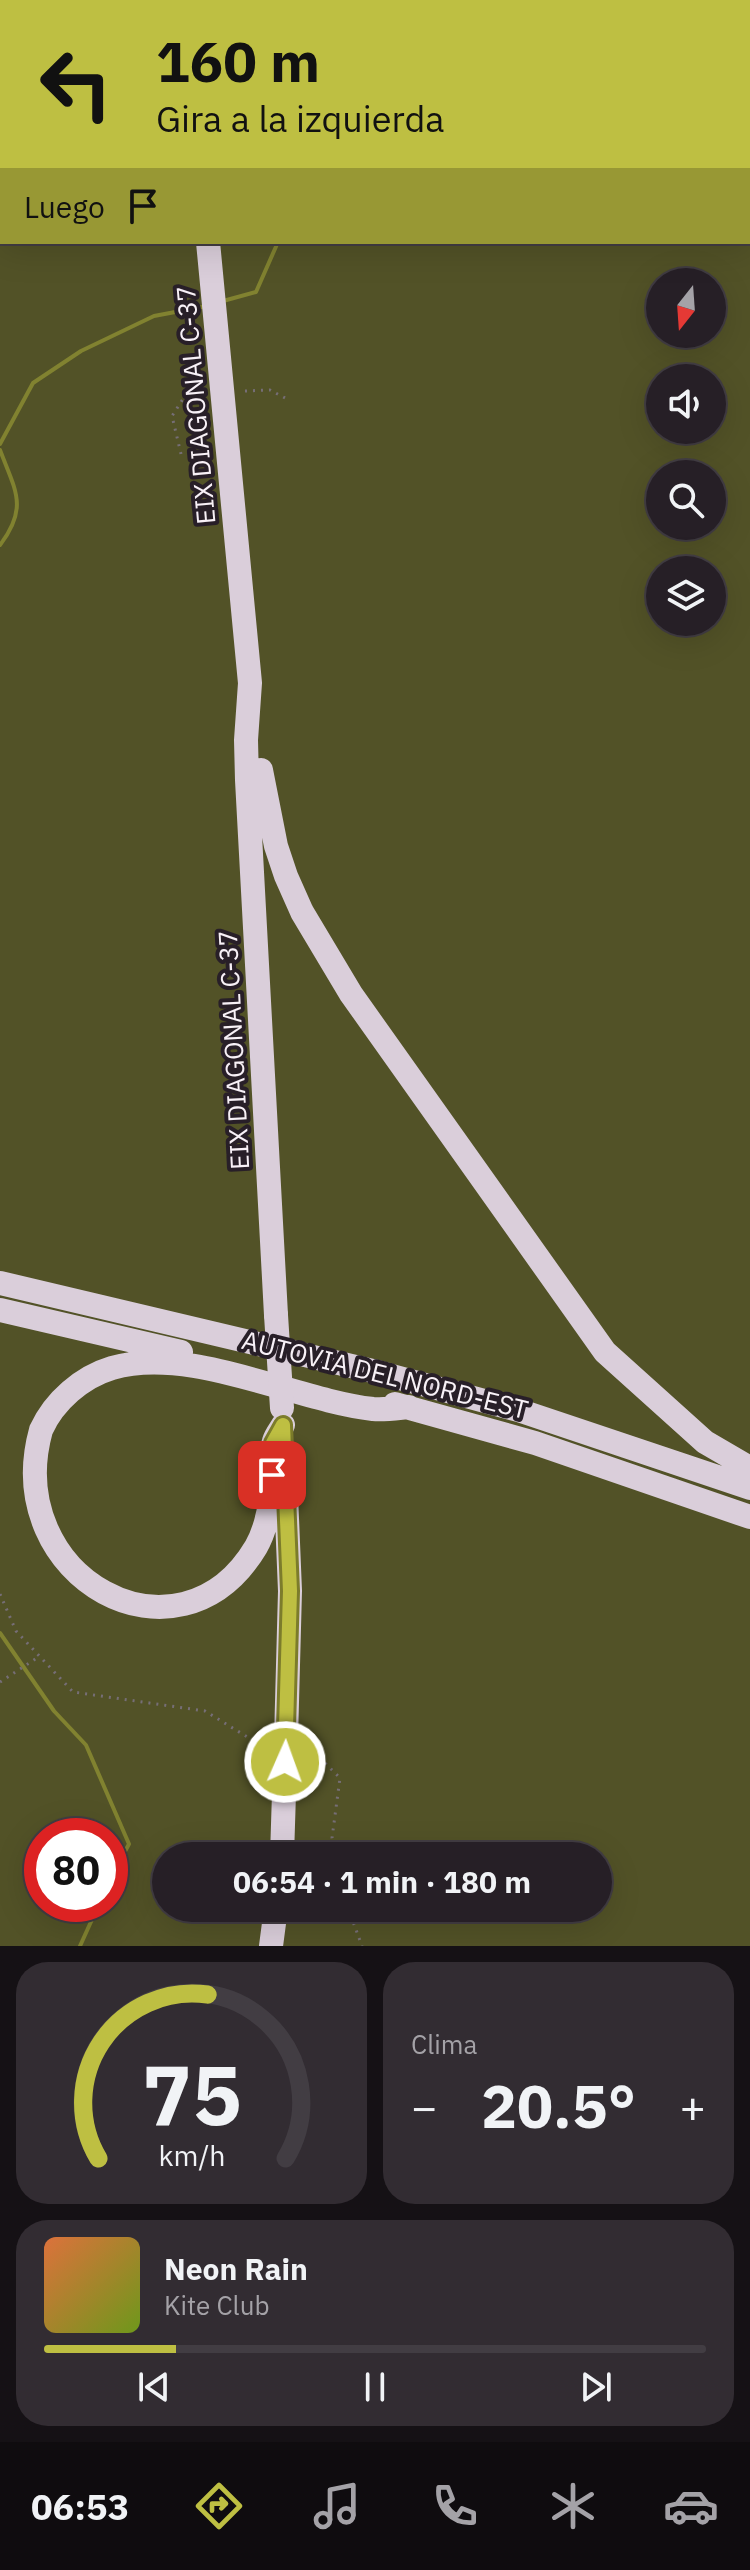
<!DOCTYPE html>
<html lang="es">
<head>
<meta charset="utf-8">
<style>
	body { margin:0; font-family:"IBM Plex Sans",sans-serif; background:#322c32; color:#f1f3f6; height:100vh; display:flex; flex-direction:column; font-size:30px; white-space:nowrap }
	* { box-sizing:border-box; margin:0 }
	p { font-size:26px; color:#a4a2a7 }
	.icon { flex:none; width:44px; height:44px; fill:none; stroke:currentColor; stroke-width:2; stroke-linecap:round; stroke-linejoin:round }
	.map { position:relative; height:1946px; overflow:hidden }
	.panel { display:flex; flex-direction:column; gap:16px; padding:16px; background:#151115; flex:1 }
	.panel>* { flex:none }
	.guide { position:absolute; left:0px; top:0px; width:750px; height:244px; box-shadow:0 8px 32px #0002,0 0 0 2px #423d43; background:#bebf42; color:#111; overflow:hidden }
	.needle { width:52px; rotate:197deg }
	.controls { position:absolute; left:646px; top:268px; display:grid; gap:16px }
	.controls a { display:grid; place-items:center; width:80px; height:80px; border-radius:50%; background:#261f26; box-shadow:0 8px 32px #0002,0 0 0 2px #423d43; font-size:40px }
	.speed { position:absolute; left:24px; top:1818px; display:flex; gap:16px; font-size:40px; font-weight:700; text-align:center }
	.speed>* { display:grid; place-content:center; width:104px; height:104px; border-radius:50%; background:#261f26; box-shadow:0 8px 32px #0002,0 0 0 2px #423d43; line-height:1 }
	.speed .limit { border:12px solid #d22; background:#fff; color:#111 }
	.pin { position:absolute; display:grid; place-items:center; width:68px; height:68px; color:#fff; margin:-34px; border-radius:16px; box-shadow:0 4px 12px #0006 }
	.me { position:absolute; width:88px; margin:-44px; rotate:2deg; stroke-linejoin:round; filter:drop-shadow(0 0 6px #0008) }
	.turn { display:flex; align-items:center; gap:28px; height:168px; padding:0 24px; font-size:36px }
	.turn .icon { width:104px; height:104px; stroke-width:2.5 }
	.turn b { display:block; font-size:56px; line-height:68px }
	.then { display:flex; align-items:center; height:76px; padding:0 24px; background:#0003; gap:16px; font-size:30px }
	.big { font-size:60px; font-weight:800; line-height:1.1 }
	.panel .widget { flex:1; display:flex; flex-direction:column; justify-content:center; gap:12px; min-width:0; padding:0 28px; border-radius:32px; background:#322c32 }
	.panel .dial { align-items:center; gap:0 }
	.dial svg { height:208px; overflow:visible; fill:none; stroke:#423d43; stroke-width:7; stroke-linecap:round; text-anchor:middle }
	.dial text { fill:#f1f3f6; stroke:none }
	.song { display:flex; align-items:center; gap:24px }
	.cover { width:96px; height:96px; border-radius:12px; background:linear-gradient(135deg,hsl(20 70% 55%),hsl(80 70% 35%)) }
	.played { height:8px; border-radius:4px; background:linear-gradient(90deg,#bebf42 20%,#423d43 20%) }
	.keys { display:flex; justify-content:space-around; direction:ltr }
	.heat { display:flex; justify-content:space-between; align-items:center; font-size:44px; direction:ltr }
	.panel .tiles { flex:1; display:grid; gap:16px; grid-template-columns:1fr 1fr }
	.widget:last-child { grid-column:span 2 }
	.trip { position:absolute; left:152px; top:1842px; width:460px; height:80px; border-radius:40px; background:#261f26; box-shadow:0 8px 32px #0002,0 0 0 2px #423d43; font-weight:800; line-height:80px; text-align:center }
	.dock { display:flex; height:128px; justify-content:space-around; align-items:center; background:#0f0c0f; color:#a4a2a7 }
	.dock .icon { width:56px; height:56px }
	.dock .selected { color:#bebf42 }
	.dock b { font-size:36px; color:#f1f3f6 }
	.map>svg:first-child { display:block }
	.green { fill:#525227; fill-rule:evenodd }
	.lines { fill:none; stroke-linecap:round; stroke-linejoin:round }
	.stream { stroke:#818230; stroke-width:4 }
	.path { stroke:#766e76; stroke-width:3; stroke-dasharray:2 6; stroke-linecap:butt }
	.street { stroke:#757075; stroke-width:12 }
	.highway { stroke:#daceda; stroke-width:24 }
	.highway-bridge { stroke:#daceda; stroke-width:24 }
	.route-casing { stroke:#7c7c2b; stroke-width:20 }
	.route { stroke:#bebf42; stroke-width:14 }
	.labels { text-anchor:middle; stroke-width:8; stroke-linejoin:round; paint-order:stroke }
	.street-label { font-size:26px; fill:#f8f1f7; stroke:#281f28 }
</style>
</head>
<body>
<div class="map">
<svg width="750" height="1946" viewBox="0 0 750 1946">
	<rect width="100%" height="100%" fill="#322932"/>
	<!-- green -->
	<path class="green" d="M 0,0 L 750,0 L 750,1946 L 0,1946 ZM 2,2 L 748,2 L 748,242 L 2,242 ZM 660,282 L 712,282 L 712,334 L 660,334 ZM 660,378 L 712,378 L 712,430 L 660,430 ZM 660,474 L 712,474 L 712,526 L 660,526 ZM 660,570 L 712,570 L 712,622 L 660,622 ZM 42,1836 L 110,1836 L 110,1904 L 42,1904 ZM 166,1856 L 598,1856 L 598,1908 L 166,1908 Z"/>
	<g class="lines">
		<!-- stream -->
		<path class="stream" d="M 430,2 L 431,0
			M 223,301 L 256,292 L 278,242
			M 0,444 L 33,383 L 81,351 L 154,316 L 207,306
			M 0,450 C 15,490 29,507 0,545
			M 0,1633 L 54,1711 L 86,1745 L 129,1844 L 110,1879
			M 80,1946 L 99,1904"/>
		<!-- path -->
		<path class="path" d="M 245,391 L 270,390 L 287,399
			M 181,454 L 172,416 L 183,399 L 201,394
			M 0,1594 L 16,1631 L 73,1692 L 205,1711 L 262,1746
			M 0,1682 L 40,1656
			M 305,1752 L 316,1754 L 340,1778 L 332,1838 L 335,1856
			M 348,1908 L 362,1946"/>
		<!-- street -->
		<path class="street" d="M 119,0 L 119,2
			M 225,0 L 225,2"/>
		<!-- highway -->
		<path class="highway" d="M 170,0 L 171,2
			M 208,242 L 250,683 L 246,740 L 247,780 L 276,1315
			M 261,770 L 276,846 L 286,876 L 302,912 L 351,994 L 605,1352 L 705,1442 L 750,1468
			M 0,1283 L 381,1373 L 518,1410 L 750,1488
			M 0,1310 L 181,1352
			M 395,1404 L 535,1443 L 750,1517
			M 283,1425 C 280,1430 276,1435 274,1441 C 271,1450 273,1462 273,1471 C 272,1495 268,1526 256,1547 C 179,1676 0,1578 41,1430 C 54,1401 82,1377 112,1368 C 190,1345 294,1400 373,1409 C 385,1410 398,1408 409,1407
			M 285,1470 L 290,1591 L 286,1739
			M 282,1856 L 285,1762
			M 271,1946 L 276,1908"/>
		<!-- highway-bridge -->
		<path class="highway-bridge" d="M 276,1315 L 282,1408
			M 285,1762 L 286,1739"/>
	</g>
	<g class="lines">
		<!-- route casing -->
		<g class="route-casing">
			<path id="route" d="M 272,1475 L 273,1443 L 283,1425 L 290,1591 L 285,1762"/>
		</g>
		<!-- route -->
		<use href="#route" class="route"/>
	</g>
	<g class="labels">
		<!-- street labels -->
		<g class="street-label">
			<text transform="translate(196 405) rotate(-95)" y="9">EIX DIAGONAL C-37</text>
			<text transform="translate(234 1050) rotate(-93)" y="9">EIX DIAGONAL C-37</text>
			<text transform="translate(385 1375) rotate(14)" y="9">AUTOVIA DEL NORD-EST</text>
		</g>
	</g>
</svg>
<div class="controls">
<a><svg class="needle" viewBox="-14 -14 28 28"><path d="M0-13l5 13h-10z" fill="#e53935"/><path d="M0 13l5-13h-10z" fill="#a4a2a7"/></svg></a>
<a><svg class="icon" aria-label="sound" viewBox="0 0 24 24"><path d="M4 9h4l5-4v14l-5-4H4zM17 9q2 3 0 6"/></svg></a>
<a><svg class="icon" aria-label="search" viewBox="0 0 24 24"><circle cx="10" cy="10" r="6"/><path d="M15 15l6 6"/></svg></a>
<a><svg class="icon" aria-label="layers" viewBox="0 0 24 24"><path d="M12 4l9 5-9 5-9-5zM3 14l9 5 9-5"/></svg></a>
</div>
<div class="speed"><div class="limit">80</div></div>
<div class="pin" style="left:272px;top:1475px;background:#d93025"><svg class="icon" aria-label="arrive" viewBox="0 0 24 24"><path d="M6 21V4h12l-3 4 3 4H6"/></svg></div>
<svg class="me" style="left:285px;top:1762px" viewBox="-20 -20 40 40"><circle r="17" fill="#bebf42" stroke="#fff" stroke-width="3"/><path d="M0-11L8 9 0 5-8 9z" fill="#fff"/></svg>
<div class="trip">06:54 · 1 min · 180 m</div>
<div class="guide">
<div class="turn"><svg class="icon" aria-label="left" viewBox="0 0 24 24"><path d="M17 20v-9H6M10 6l-5 5 5 5"/></svg><div><b>160 m</b>Gira a la izquierda</div></div>
<div class="then">Luego<svg class="icon" aria-label="arrive" viewBox="0 0 24 24"><path d="M6 21V4h12l-3 4 3 4H6"/></svg></div>
</div>
</div>
<section class="panel">
<div class="tiles">
<div class="widget dial"><svg viewBox="0 0 100 80">
<path d="M14 69A42 42 0 1 1 86 69"/>
<path d="M14 69A42 42 0 0 1 56 6" stroke="#bebf42"/>
<text x="50" y="56" font-size="32" font-weight="700">75</text>
<text x="50" y="72" font-size="11">km/h</text>
</svg></div>
<div class="widget"><p>Clima</p>
<div class="heat"><a>−</a><b class="big">20.5°</b><a>+</a></div>
</div>
<div class="widget">
<div class="song"><i class="cover"></i><div><b>Neon Rain</b><p>Kite Club</p></div></div>
<div class="played"></div>
<div class="keys"><svg class="icon" aria-label="previous" viewBox="0 0 24 24"><path d="M18 5L8 12l10 7zM5 5v14"/></svg><svg class="icon" aria-label="pause" viewBox="0 0 24 24"><path d="M8 5v14M16 5v14"/></svg><svg class="icon" aria-label="next" viewBox="0 0 24 24"><path d="M6 5l10 7-10 7zM19 5v14"/></svg></div>
</div>
</div>
</section>
<nav class="dock">
<b>06:53</b>
<svg class="icon selected" aria-label="directions" viewBox="0 0 24 24"><path d="M12 3l9 9-9 9-9-9zM9 14v-3h6M13 9l2 2-2 2"/></svg>
<svg class="icon" aria-label="music" viewBox="0 0 24 24"><path d="M9 18V5l10-2v13"/><circle cx="6" cy="18" r="3"/><circle cx="16" cy="16" r="3"/></svg>
<svg class="icon" aria-label="phone" viewBox="0 0 24 24"><path d="M5 4h4l2 5-3 2q2 4 5 5l2-3 5 2v4C11 20 4 13 5 4z"/></svg>
<svg class="icon" aria-label="climate" viewBox="0 0 24 24"><path d="M12 3v18M4 7l16 10M4 17L20 7"/></svg>
<svg class="icon" aria-label="car" viewBox="0 0 24 24"><path d="M5 17H2v-5l4-1 3-4h7l3 4 3 1v5h-3M9 17h6M6 11h13"/><circle cx="7" cy="17" r="2"/><circle cx="17" cy="17" r="2"/></svg>
</nav>
</body>
</html>
